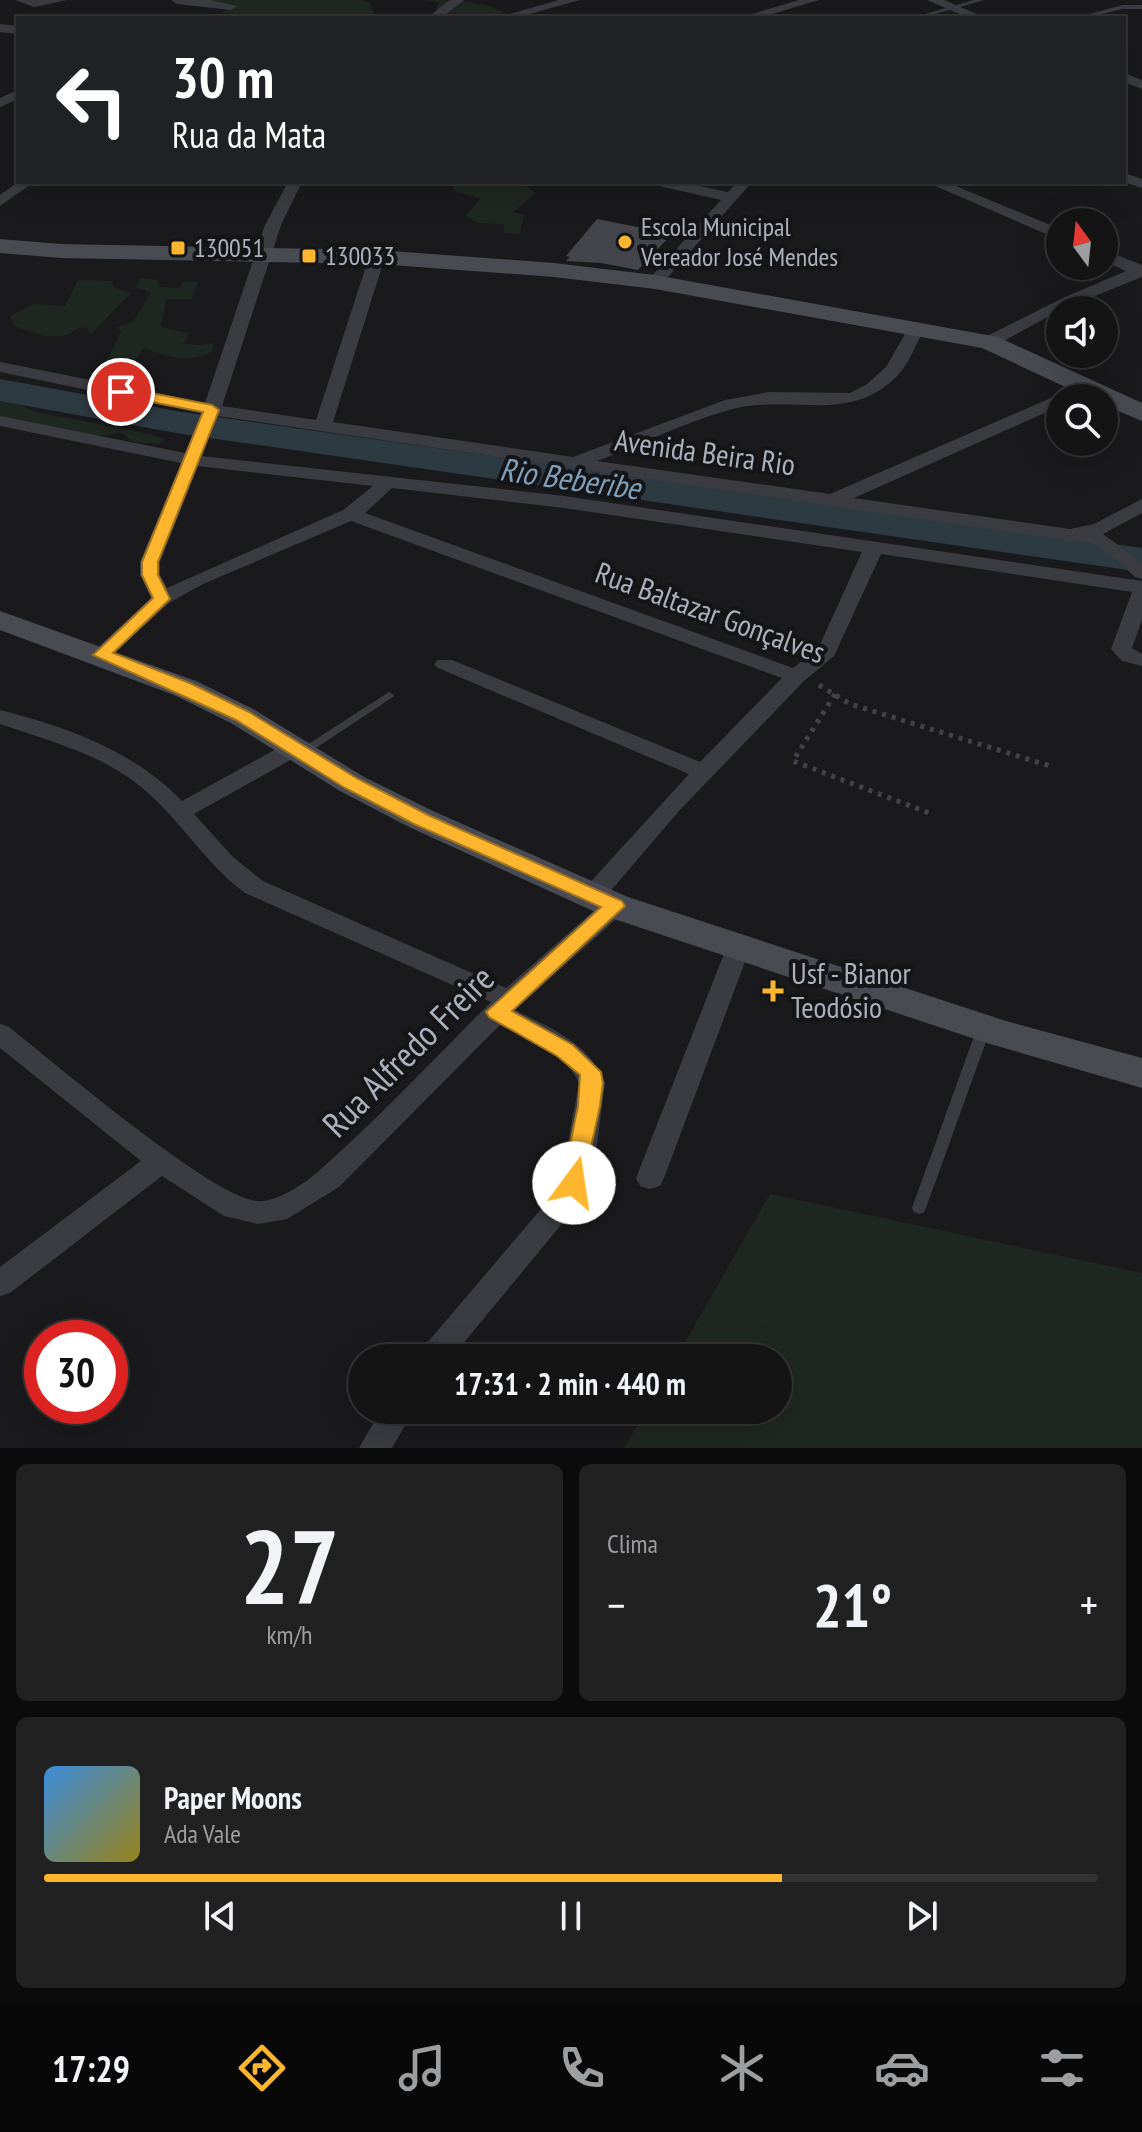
<!DOCTYPE html>
<html lang="pt">
<head>
<meta charset="utf-8">
<style>
	body { margin:0; font-family:"PT Sans Narrow",sans-serif; background:#212122; color:#f1f3f6; height:100vh; display:flex; flex-direction:column; font-size:30px; white-space:nowrap }
	* { box-sizing:border-box; margin:0 }
	p { font-size:26px; color:#9d9ea0 }
	.icon { flex:none; width:44px; height:44px; fill:none; stroke:currentColor; stroke-width:2; stroke-linecap:round; stroke-linejoin:round }
	.map { position:relative; height:1448px; overflow:hidden }
	.side { display:flex; flex-direction:column; gap:16px; padding:16px; background:#0b0b0c; flex:1 }
	.side>* { flex:none }
	.hud { position:absolute; left:16px; top:16px; width:1110px; height:168px; border-radius:0px; box-shadow:0 8px 32px #0002,0 0 0 2px #333334; background:#202124; color:#fff; overflow:hidden }
	.needle { width:52px; rotate:345deg }
	.fabs { position:absolute; left:1046px; top:208px; display:grid; gap:16px }
	.fabs a { display:grid; place-items:center; width:72px; height:72px; border-radius:50%; background:#141415; box-shadow:0 8px 32px #0002,0 0 0 2px #333334; font-size:40px }
	.speed { position:absolute; left:24px; top:1320px; display:flex; gap:16px; font-size:40px; font-weight:700; text-align:center }
	.speed>* { display:grid; place-content:center; width:104px; height:104px; border-radius:50%; background:#141415; box-shadow:0 8px 32px #0002,0 0 0 2px #333334; line-height:1 }
	.speed .limit { border:12px solid #d22; background:#fff; color:#111 }
	.pin { position:absolute; display:grid; place-items:center; width:68px; height:68px; color:#fff; margin:-34px; border:4px solid #fff; border-radius:50%; box-shadow:0 2px 8px #0007 }
	.me { position:absolute; width:88px; margin:-44px; rotate:14deg; stroke-linejoin:round; filter:drop-shadow(0 0 6px #0008) }
	.turn { display:flex; align-items:center; gap:28px; height:168px; padding:0 24px; font-size:36px }
	.turn .icon { width:104px; height:104px; stroke-width:2.5 }
	.turn b { display:block; font-size:56px; line-height:68px }
	.big { font-size:60px; font-weight:700; line-height:1.1 }
	.side .card { flex:1; display:flex; flex-direction:column; justify-content:center; gap:12px; min-width:0; padding:0 28px; border-radius:12px; background:#212122 }
	.side .dial { align-items:center; gap:0 }
	.dial b { font-size:104px; line-height:1 }
	.song { display:flex; align-items:center; gap:24px }
	.cover { width:96px; height:96px; border-radius:12px; background:linear-gradient(135deg,hsl(210 70% 55%),hsl(50 70% 35%)) }
	.played { height:8px; border-radius:4px; background:linear-gradient(90deg,#ffb62f 70%,#333334 70%) }
	.keys { display:flex; justify-content:space-around; direction:ltr }
	.heat { display:flex; justify-content:space-between; align-items:center; font-size:44px; direction:ltr }
	.side .tiles { flex:1; display:grid; gap:16px; grid-template-columns:1fr 1fr }
	.card:last-child { grid-column:span 2 }
	.trip { position:absolute; left:348px; top:1344px; width:444px; height:80px; border-radius:40px; background:#141415; box-shadow:0 8px 32px #0002,0 0 0 2px #333334; font-weight:700; line-height:80px; text-align:center }
	.dock { display:flex; height:128px; justify-content:space-around; align-items:center; background:#080808; color:#9d9ea0 }
	.dock .icon { width:56px; height:56px }
	.dock .selected { color:#ffb62f }
	.dock b { font-size:36px; color:#f1f3f6 }
	.map>svg:first-child { display:block }
	.green { fill:#1f2820 }
	.lines { fill:none; stroke-linecap:round; stroke-linejoin:round }
	.river { fill:#2e3a42; fill-rule:evenodd }
	.building { fill:#44454a }
	.path-far1 { stroke:#404349; stroke-width:3; stroke-dasharray:3 4; stroke-linecap:butt }
	.path { stroke:#404349; stroke-width:5; stroke-dasharray:4 6; stroke-linecap:butt }
	.lane { fill:#3a3c42; fill-rule:evenodd }
	.street { fill:#3a3c42; fill-rule:evenodd }
	.secondary { fill:#484b52; fill-rule:evenodd }
	.route { fill:#ffb62f; stroke:#a6761f; stroke-width:2 }
	.poi-dot { fill:#ffb62f; stroke:#151518; stroke-width:3 }
	.labels { text-anchor:middle; stroke-width:8; stroke-linejoin:round; paint-order:stroke }
	.far-poi-label { font-size:26px; fill:#abb1bd; stroke:#151518; text-anchor:start }
	.street-label { font-size:30px; fill:#abb1bd; stroke:#151518 }
	.poi-label { font-size:30px; fill:#abb1bd; stroke:#151518; text-anchor:start }
	.water-label { font-size:32px; font-style:italic; fill:#7fa0bb; stroke:#151518 }
	.near-street-label { font-size:36px; fill:#abb1bd; stroke:#151518 }
</style>
</head>
<body>
<div class="map">
<svg width="1142" height="1448" viewBox="0 0 1142 1448">
	<rect width="100%" height="100%" fill="#1a1a1c"/>
	<!-- green -->
	<path class="green" d="M 190,0 L 363,0 L 370,3 L 375,17 L 217,18 L 230,6 Z
		M 422,0 C 450,0 482,0 505,13 L 502,18 L 440,18 L 436,9 L 439,2 Z
		M 450,182 L 521,182 L 535,193 L 513,212 L 524,215 L 520,234 L 504,233 L 504,224 L 478,223 L 466,216 L 480,198 L 455,191 Z
		M 141,278 L 158,280 L 159,287 L 179,288 L 184,281 L 198,282 L 192,299 L 167,299 L 160,327 L 188,333 L 186,341 L 180,343 L 199,345 L 214,343 L 212,351 C 190,365 166,356 143,348 L 121,387 L 90,379 L 102,371 L 121,332 L 117,327 L 133,322 L 151,293 L 136,287 Z
		M 78,280 L 111,281 L 114,287 L 131,293 L 90,335 L 87,328 C 77,327 76,330 68,334 C 50,341 32,332 15,326 L 10,316 L 33,304 L 65,306 Z
		M 0,401 C 17,401 26,410 42,413 C 84,422 125,427 166,439 L 160,444 L 134,442 L 121,433 L 98,436 L 0,418 Z
		M 770,1194 L 1142,1273 L 1142,1448 L 624,1448 L 646,1410 L 778,1410 L 778,1358 L 676,1358 Z"/>
	<g class="lines">
		<!-- river -->
		<path class="river" d="M 0,379 L 182,412 L 1142,548 L 1142,572 L 182,434 L 0,401 Z"/>
	</g>
	<!-- building -->
	<path class="building" d="M 597,219 L 672,234 L 638,270 L 601,263 L 566,261 L 570,257 L 566,256 Z"/>
	<g class="lines">
		<!-- path-far1 -->
		<path class="path-far1" d="M 465,16 L 495,15"/>
		<!-- path -->
		<path class="path" d="M 819,685 L 850,704 L 1050,766
			M 835,694 L 793,761 L 929,813"/>
		<!-- lane -->
		<path class="lane" d="M 974,0 L 984,0 L 921,18 L 911,18 Z
			M 1123,5 L 1142,5 L 1142,9 L 1123,9 L 1085,18 L 1074,18 Z
			M 389,692 L 394,695 L 393,697 L 307,754 L 299,754 L 297,752 L 299,750 Z
			M 984,1023 L 989,1025 L 991,1028 L 926,1208 L 924,1212 L 919,1214 L 914,1212 L 912,1208 L 977,1028 L 979,1025 Z"/>
		<!-- street -->
		<path class="street" d="M 15,0 L 67,0 L 34,7 Z
			M 171,0 L 210,0 L 237,6 L 231,10 L 177,4 Z
			M 450,0 L 464,0 L 441,18 L 427,18 Z
			M 559,0 L 580,0 L 515,18 L 506,15 Z
			M 799,0 L 819,0 L 759,18 L 739,18 Z
			M 927,0 L 944,0 L 986,18 L 969,18 Z
			M 0,24 L 18,26 L 18,34 L 0,32 Z
			M 1124,73 L 1142,80 L 1142,89 L 1124,82 Z
			M 18,90 L 18,99 L 0,107 L 0,98 Z
			M 1124,173 L 1142,179 L 1142,188 L 1124,182 Z
			M 18,182 L 34,182 L 0,206 L 0,195 Z
			M 288,182 L 302,182 L 281,225 L 222,406 L 316,420 L 369,257 L 377,252 L 385,257 L 333,422 L 573,457 L 725,400 L 769,392 L 850,393 L 867,384 L 886,367 L 909,327 L 917,322 L 925,327 C 917,342 910,362 898,375 C 850,426 789,393 729,410 C 685,422 641,444 597,461 L 830,494 L 1060,394 L 1068,398 L 1060,398 L 1060,406 L 854,498 L 1070,529 L 1094,524 L 1142,499 L 1142,513 L 1103,534 L 1142,563 L 1142,579 L 1135,577 C 1117,562 1096,536 1070,541 L 218,416 L 202,456 L 564,496 L 1142,581 L 1142,620 L 1132,648 L 1142,654 L 1142,666 L 1122,661 L 1111,649 L 1132,592 L 881,554 L 834,656 L 804,681 L 678,812 L 602,901 L 593,903 L 584,901 L 581,895 L 584,889 L 689,774 L 438,668 L 434,664 L 438,660 L 452,660 L 700,762 L 782,678 L 351,521 L 203,584 L 169,603 L 108,659 L 94,659 L 90,655 L 94,651 L 151,598 L 140,575 L 140,562 L 181,463 L 0,426 L 0,416 L 185,453 L 201,413 L 0,372 L 0,362 L 205,403 L 265,225 ZM 198,466 L 373,486 L 343,510 L 167,588 L 160,575 L 160,562 ZM 392,488 L 564,508 L 862,552 L 818,649 L 793,668 L 365,513 Z
			M 653,182 L 681,182 L 728,192 L 737,182 L 752,182 L 661,285 L 649,285 L 649,279 L 721,200 L 655,185 Z
			M 926,182 L 946,182 L 1060,229 L 1060,240 Z
			M 1104,250 L 1142,265 L 1142,277 L 1060,310 L 995,346 L 983,346 L 981,342 L 983,338 L 1065,297 L 1126,271 L 1104,261 Z
			M 0,710 C 67,727 134,751 182,801 L 287,743 L 303,743 L 306,748 L 303,753 L 194,814 L 233,857 L 263,881 L 506,988 L 606,900 L 615,898 L 624,900 L 627,906 L 624,912 L 515,1010 C 550,1028 590,1043 605,1083 L 596,1152 L 584,1191 L 561,1225 L 451,1358 L 418,1358 L 422,1349 L 541,1209 L 561,1180 L 579,1083 C 567,1054 526,1038 500,1025 L 339,1187 L 287,1219 L 258,1224 L 224,1216 L 162,1176 L 10,1293 L 0,1296 L 0,1267 L 141,1161 L 0,1048 L 0,1024 L 9,1027 C 52,1061 213,1198 257,1201 C 277,1203 307,1182 321,1169 C 380,1117 435,1058 491,1002 L 245,893 C 203,862 178,815 136,783 C 97,753 47,740 0,724 Z
			M 739,937 L 748,940 L 751,946 L 664,1178 L 660,1186 L 650,1189 L 640,1186 L 636,1178 L 727,946 L 730,940 Z
			M 381,1410 L 414,1410 L 392,1448 L 359,1448 Z"/>
		<!-- secondary -->
		<path class="secondary" d="M 0,239 L 61,244 L 377,250 L 554,263 L 655,275 L 998,337 L 1142,403 L 1142,421 L 1104,405 L 1104,398 L 1089,398 L 982,348 L 655,289 L 554,277 L 377,264 L 61,258 L 0,253 Z
			M 0,611 L 196,681 L 253,709 L 364,777 L 433,811 L 628,897 L 1006,1021 L 1142,1058 L 1142,1088 L 987,1043 L 602,915 L 409,827 L 340,791 L 231,723 L 174,695 L 0,630 Z"/>
	</g>
	<!-- route -->
	<path class="route" d="M 121,387 L 212,405 L 219,410 L 158,562 L 158,575 L 170,599 L 113,653 L 192,684 L 249,712 L 358,779 L 428,815 L 622,901 L 625,906 L 512,1011 L 573,1045 L 601,1072 L 603,1083 L 600,1106 L 582,1189 L 574,1192 L 565,1189 L 562,1183 L 578,1106 L 580,1075 L 557,1056 L 489,1017 L 486,1012 L 601,907 L 414,824 L 345,788 L 236,720 L 93,655 L 153,598 L 142,575 L 142,562 L 203,412 L 116,395 L 116,389 Z"/>
	<!-- markers -->
	<g class="poi-dot">
		<circle cx="625" cy="242" r="8"/>
		<rect x="170" y="240" width="16" height="16" rx="4"/>
		<rect x="301" y="248" width="16" height="16" rx="4"/>
		<path d="M769 979h8v8h8v8h-8v8h-8v-8h-8v-8h8z"/>
	</g>
	<g class="labels">
		<!-- far-poi labels -->
		<g class="far-poi-label">
			<text x="641" y="236">Escola Municipal<tspan x="641" dy="30">Vereador José Mendes</tspan></text>
			<text x="194" y="257">130051</text>
			<text x="325" y="265">130033</text>
		</g>
		<!-- street labels -->
		<g class="street-label">
			<text transform="translate(705 453) rotate(8)" y="10">Avenida Beira Rio</text>
			<text transform="translate(710 613) rotate(20)" y="10">Rua Baltazar Gonçalves</text>
		</g>
		<!-- poi labels -->
		<g class="poi-label">
			<text x="791" y="984">Usf - Bianor<tspan x="791" dy="34">Teodósio</tspan></text>
		</g>
		<!-- water labels -->
		<g class="water-label">
			<text transform="translate(570 479) rotate(8)" y="11">Rio Beberibe</text>
		</g>
		<!-- near-street labels -->
		<g class="near-street-label">
			<text transform="translate(408 1051) rotate(-45)" y="13">Rua Alfredo Freire</text>
		</g>
	</g>
</svg>
<div class="fabs">
<a><svg class="needle" viewBox="-14 -14 28 28"><path d="M0-13l5 13h-10z" fill="#e53935"/><path d="M0 13l5-13h-10z" fill="#9d9ea0"/></svg></a>
<a><svg class="icon" aria-label="sound" viewBox="0 0 24 24"><path d="M4 9h4l5-4v14l-5-4H4zM17 9q2 3 0 6"/></svg></a>
<a><svg class="icon" aria-label="search" viewBox="0 0 24 24"><circle cx="10" cy="10" r="6"/><path d="M15 15l6 6"/></svg></a>
</div>
<div class="speed"><div class="limit">30</div></div>
<div class="pin" style="left:121px;top:392px;background:#d93025"><svg class="icon" aria-label="arrive" viewBox="0 0 24 24"><path d="M6 21V4h12l-3 4 3 4H6"/></svg></div>
<svg class="me" style="left:574px;top:1183px" viewBox="-20 -20 40 40"><circle r="19" fill="#fff"/><path d="M0-13L10 11 0 6-10 11z" fill="#ffb62f"/></svg>
<div class="trip">17:31 · 2 min · 440 m</div>
<div class="hud">
<div class="turn"><svg class="icon" aria-label="left" viewBox="0 0 24 24"><path d="M17 20v-9H6M10 6l-5 5 5 5"/></svg><div><b>30 m</b>Rua da Mata</div></div>
</div>
</div>
<section class="side">
<div class="tiles">
<div class="card dial"><b>27</b><p>km/h</p></div>
<div class="card"><p>Clima</p>
<div class="heat"><a>−</a><b class="big">21°</b><a>+</a></div>
</div>
<div class="card">
<div class="song"><i class="cover"></i><div><b>Paper Moons</b><p>Ada Vale</p></div></div>
<div class="played"></div>
<div class="keys"><svg class="icon" aria-label="previous" viewBox="0 0 24 24"><path d="M18 5L8 12l10 7zM5 5v14"/></svg><svg class="icon" aria-label="pause" viewBox="0 0 24 24"><path d="M8 5v14M16 5v14"/></svg><svg class="icon" aria-label="next" viewBox="0 0 24 24"><path d="M6 5l10 7-10 7zM19 5v14"/></svg></div>
</div>
</div>
</section>
<nav class="dock">
<b>17:29</b>
<svg class="icon selected" aria-label="directions" viewBox="0 0 24 24"><path d="M12 3l9 9-9 9-9-9zM9 14v-3h6M13 9l2 2-2 2"/></svg>
<svg class="icon" aria-label="music" viewBox="0 0 24 24"><path d="M9 18V5l10-2v13"/><circle cx="6" cy="18" r="3"/><circle cx="16" cy="16" r="3"/></svg>
<svg class="icon" aria-label="phone" viewBox="0 0 24 24"><path d="M5 4h4l2 5-3 2q2 4 5 5l2-3 5 2v4C11 20 4 13 5 4z"/></svg>
<svg class="icon" aria-label="climate" viewBox="0 0 24 24"><path d="M12 3v18M4 7l16 10M4 17L20 7"/></svg>
<svg class="icon" aria-label="car" viewBox="0 0 24 24"><path d="M5 17H2v-5l4-1 3-4h7l3 4 3 1v5h-3M9 17h6M6 11h13"/><circle cx="7" cy="17" r="2"/><circle cx="17" cy="17" r="2"/></svg>
<svg class="icon" aria-label="filters" viewBox="0 0 24 24"><path d="M4 7h16M4 17h16"/><circle cx="9" cy="7" r="2"/><circle cx="15" cy="17" r="2"/></svg>
</nav>
</body>
</html>
